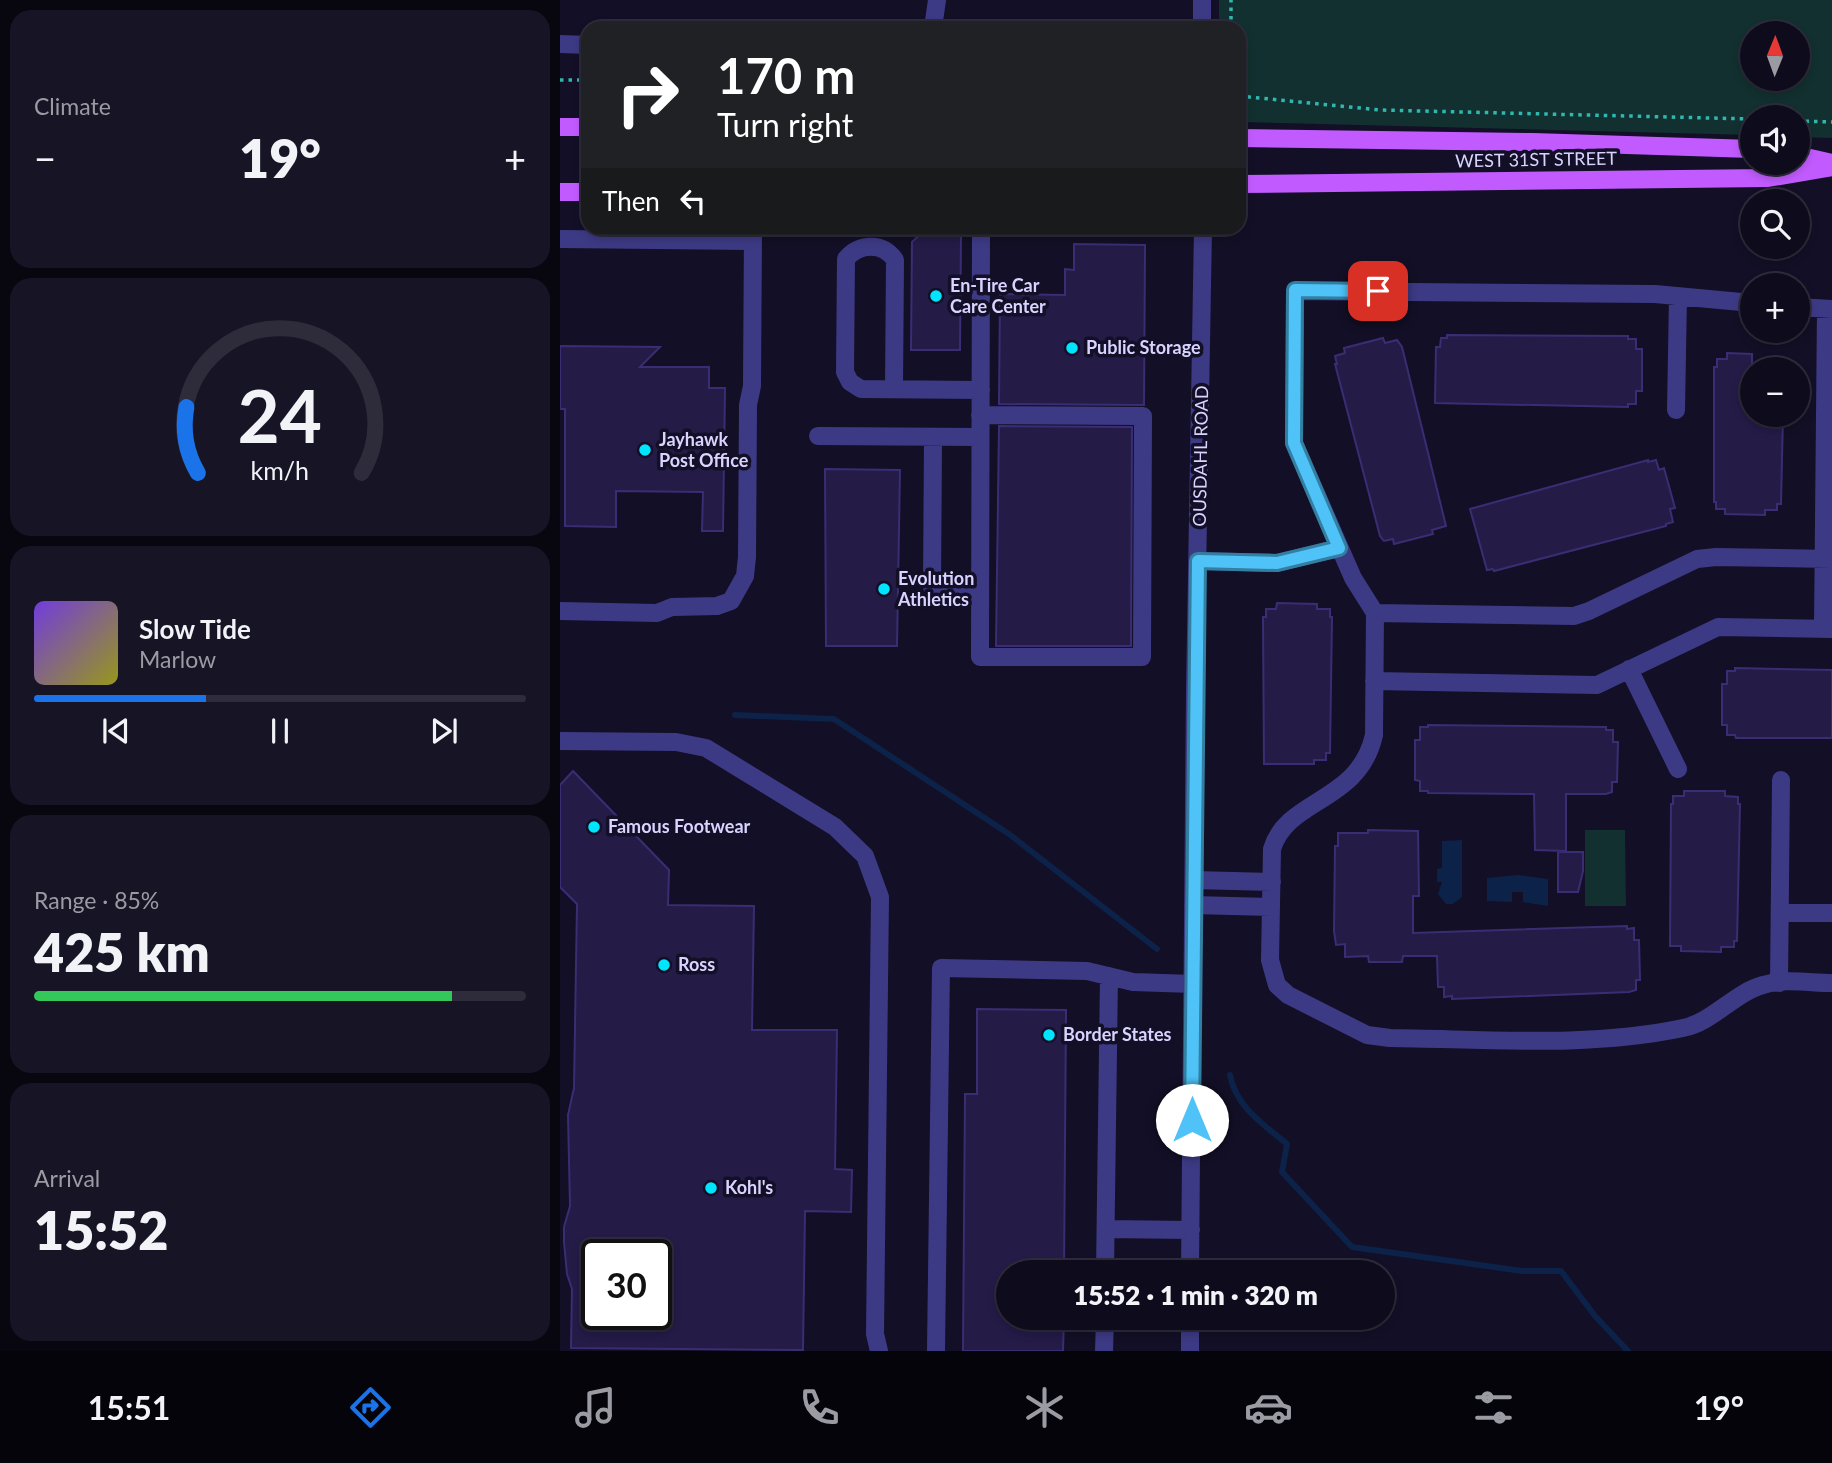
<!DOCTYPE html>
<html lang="en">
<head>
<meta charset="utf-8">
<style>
	body { margin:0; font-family:Lato,sans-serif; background:#171425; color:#f1f3f6; height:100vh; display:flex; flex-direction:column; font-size:26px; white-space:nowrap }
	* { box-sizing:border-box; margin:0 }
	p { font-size:23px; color:#9b9ba3 }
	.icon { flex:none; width:38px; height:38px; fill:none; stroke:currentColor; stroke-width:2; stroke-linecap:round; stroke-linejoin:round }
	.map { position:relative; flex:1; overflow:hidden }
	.details { display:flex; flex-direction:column; gap:10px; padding:10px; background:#08060f; width:560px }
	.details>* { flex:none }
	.banner { position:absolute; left:21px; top:21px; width:665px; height:214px; border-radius:21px; box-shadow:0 4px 10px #0003,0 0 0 2px #2e2b3b; background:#202124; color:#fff; overflow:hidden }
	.needle { width:46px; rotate:1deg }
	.fabs { position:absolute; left:1180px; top:21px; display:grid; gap:14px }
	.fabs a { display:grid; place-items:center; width:70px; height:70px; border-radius:50%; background:#0e0b1c; box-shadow:0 4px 10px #0003,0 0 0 2px #2e2b3b; font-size:35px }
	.speed { position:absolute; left:21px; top:1239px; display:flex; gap:14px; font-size:35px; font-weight:700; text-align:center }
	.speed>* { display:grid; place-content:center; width:91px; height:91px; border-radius:50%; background:#0e0b1c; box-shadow:0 4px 10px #0003,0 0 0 2px #2e2b3b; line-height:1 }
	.speed .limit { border:4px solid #111; border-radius:10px; background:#fff; color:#111 }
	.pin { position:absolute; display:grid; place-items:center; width:60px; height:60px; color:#fff; margin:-30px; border-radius:14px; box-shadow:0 4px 10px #0006 }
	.me { position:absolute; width:77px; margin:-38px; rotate:0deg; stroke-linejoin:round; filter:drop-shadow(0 0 5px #0008) }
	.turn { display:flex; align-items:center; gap:24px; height:147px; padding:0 21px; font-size:32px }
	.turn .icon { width:91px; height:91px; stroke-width:2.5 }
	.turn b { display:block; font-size:49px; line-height:60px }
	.then { display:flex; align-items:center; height:66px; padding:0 21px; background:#0003; gap:14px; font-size:26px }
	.big { font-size:52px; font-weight:800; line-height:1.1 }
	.details .card { flex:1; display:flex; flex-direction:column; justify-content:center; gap:10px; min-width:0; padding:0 24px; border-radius:21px; background:#171425 }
	.details .dial { align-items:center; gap:0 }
	.dial svg { height:182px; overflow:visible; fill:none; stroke:#2e2b3b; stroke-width:7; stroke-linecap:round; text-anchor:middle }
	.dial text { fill:#f1f3f6; stroke:none }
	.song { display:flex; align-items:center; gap:21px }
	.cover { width:84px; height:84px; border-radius:10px; background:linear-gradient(135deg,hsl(260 70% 55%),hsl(60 70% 35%)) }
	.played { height:7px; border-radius:4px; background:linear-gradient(90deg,#1a73e8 35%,#2e2b3b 35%) }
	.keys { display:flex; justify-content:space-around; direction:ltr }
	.heat { display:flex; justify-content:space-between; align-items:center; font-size:38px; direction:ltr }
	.charge { height:10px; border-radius:5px; background:linear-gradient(90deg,#34c759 85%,#2e2b3b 0) }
	.trip { position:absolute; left:436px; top:1260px; width:399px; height:70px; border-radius:35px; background:#0e0b1c; box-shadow:0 4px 10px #0003,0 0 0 2px #2e2b3b; font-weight:800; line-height:70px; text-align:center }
	.menu { display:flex; height:112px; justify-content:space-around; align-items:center; background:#06040b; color:#9b9ba3 }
	.menu .icon { width:49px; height:49px }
	.menu .active { color:#1a73e8 }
	.menu b { font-size:32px; color:#f1f3f6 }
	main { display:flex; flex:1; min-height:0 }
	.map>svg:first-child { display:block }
	.green { fill:#12302f; fill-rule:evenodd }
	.water { fill:#0c2248 }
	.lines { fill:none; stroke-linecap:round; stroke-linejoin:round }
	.stream { stroke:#0c2248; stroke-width:6 }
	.building { fill:#241b47; stroke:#3b2d73; stroke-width:2; fill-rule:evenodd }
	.path { stroke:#2fb8b0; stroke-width:3.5; stroke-dasharray:3.5 5; stroke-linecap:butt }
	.minor { stroke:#3d3a85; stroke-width:18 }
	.major { stroke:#c25bff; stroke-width:18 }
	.route-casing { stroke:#337fa1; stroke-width:18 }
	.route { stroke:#4fc3f7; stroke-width:12 }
	.poi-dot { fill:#00e5ff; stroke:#130f26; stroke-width:2.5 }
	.labels { text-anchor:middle; stroke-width:7; stroke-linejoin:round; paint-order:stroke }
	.street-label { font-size:18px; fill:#d9d4ff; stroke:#130f26 }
	.poi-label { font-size:18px; font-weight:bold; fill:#d9d4ff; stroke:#130f26; text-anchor:start }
</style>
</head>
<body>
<main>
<section class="details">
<div class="card"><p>Climate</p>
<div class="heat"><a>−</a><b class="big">19°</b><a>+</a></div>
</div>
<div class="card dial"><svg viewBox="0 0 100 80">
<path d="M14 69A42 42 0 1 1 86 69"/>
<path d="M14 69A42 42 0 0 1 9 40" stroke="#1a73e8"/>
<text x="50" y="56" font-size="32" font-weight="700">24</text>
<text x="50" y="72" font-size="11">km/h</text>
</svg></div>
<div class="card">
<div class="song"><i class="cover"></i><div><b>Slow Tide</b><p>Marlow</p></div></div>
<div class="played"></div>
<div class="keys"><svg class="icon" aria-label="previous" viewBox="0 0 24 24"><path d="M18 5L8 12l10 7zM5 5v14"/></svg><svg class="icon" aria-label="pause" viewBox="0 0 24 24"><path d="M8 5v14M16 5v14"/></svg><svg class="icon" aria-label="next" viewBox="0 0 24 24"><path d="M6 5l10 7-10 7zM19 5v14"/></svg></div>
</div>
<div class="card"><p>Range · 85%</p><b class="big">425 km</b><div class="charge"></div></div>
<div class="card"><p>Arrival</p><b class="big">15:52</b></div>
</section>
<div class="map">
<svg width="1272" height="1351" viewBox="0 0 1272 1351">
	<rect width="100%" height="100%" fill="#130f26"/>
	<!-- green -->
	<path class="green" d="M 659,0 L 1272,0 L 1272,138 L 1237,137 L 1237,117 L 1192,117 L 1192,135 L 683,122 L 679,120 L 679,28 L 659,28 ZM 1192,33 L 1237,33 L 1237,79 L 1192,79 Z
		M 1025,830 L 1065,830 L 1066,906 L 1025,906 Z"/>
	<!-- water -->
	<path class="water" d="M 902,840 L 902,897 L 893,904 L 886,904 L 878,894 L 882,882 L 877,882 L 877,869 L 882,868 L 882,841 Z
		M 958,875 L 988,879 L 988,906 L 963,902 L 963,892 L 952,892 L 952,902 L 927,901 L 927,878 Z"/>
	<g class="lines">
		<!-- stream -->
		<path class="stream" d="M 175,715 L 274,719 L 449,834 L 597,949
			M 670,1075 C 676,1107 703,1124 727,1144 L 722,1172 L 792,1247 L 962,1271 L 1001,1271 L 1035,1316 L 1068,1351"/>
	</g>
	<!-- building -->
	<path class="building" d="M 363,232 L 401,233 L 400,350 L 351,350 L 352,242 Z
		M 514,244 L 585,245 L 584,405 L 439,404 L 440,294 L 505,295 L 505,269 L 514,270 Z
		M 887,335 L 1068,336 L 1068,339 L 1076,339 L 1076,349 L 1082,349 L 1082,391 L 1076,391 L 1076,404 L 1068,404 L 1068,407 L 875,403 L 876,347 L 880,347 L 881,338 L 887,338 Z
		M 823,338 L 825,343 L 837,340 L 842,347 L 886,526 L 872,530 L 873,534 L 834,544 L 833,539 L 824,541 L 820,536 L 775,364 L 777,364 L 775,356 L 785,353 L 784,348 Z
		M 0,346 L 100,347 L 80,367 L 149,367 L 149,388 L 165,388 L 163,531 L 142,531 L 143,492 L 56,491 L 56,527 L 5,526 L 5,409 L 0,409 Z
		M 1167,353 L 1192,354 L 1192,415 L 1223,415 L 1221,504 L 1217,504 L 1217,510 L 1205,510 L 1205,515 L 1165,514 L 1165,509 L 1156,509 L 1156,502 L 1154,502 L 1154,367 L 1157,367 L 1157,359 L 1167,359 Z
		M 439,426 L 572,427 L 571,646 L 436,646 Z
		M 1088,460 L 1088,462 L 1096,460 L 1099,470 L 1104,468 L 1115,508 L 1110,509 L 1113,522 L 1106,524 L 1106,526 L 934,571 L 933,569 L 927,570 L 910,509 Z
		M 265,469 L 340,470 L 337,646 L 266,646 Z
		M 717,603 L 757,604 L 757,609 L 770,609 L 770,617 L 772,617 L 770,753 L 766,753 L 766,760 L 754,760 L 754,764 L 704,764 L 703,617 L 706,617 L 706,609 L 716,609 Z
		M 1175,668 L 1272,670 L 1272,738 L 1176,738 L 1175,735 L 1167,735 L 1167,725 L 1162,725 L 1162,684 L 1167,684 L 1167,671 L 1175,671 Z
		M 868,725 L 1046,727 L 1046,730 L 1053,730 L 1053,742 L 1058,742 L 1057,782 L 1052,782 L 1052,792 L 1046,794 L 1006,794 L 1006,851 L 975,850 L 974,794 L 868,793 L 868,791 L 860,791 L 860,781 L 855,780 L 855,740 L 860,740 L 860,727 L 868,727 Z
		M 13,771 L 109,870 L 108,905 L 194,906 L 192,1030 L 277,1030 L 275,1169 L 292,1170 L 291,1212 L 245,1211 L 243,1350 L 11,1348 L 12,1289 L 7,1274 L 4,1242 L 4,1227 L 10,1206 L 8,1115 L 14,1088 L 17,904 L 0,887 L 0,785 ZM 37,1255 L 96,1255 L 96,1314 L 37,1314 Z
		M 1124,791 L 1165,791 L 1165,796 L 1178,797 L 1178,804 L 1180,804 L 1177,941 L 1174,941 L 1174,947 L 1161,947 L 1161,952 L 1121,951 L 1121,946 L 1110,946 L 1111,804 L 1113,804 L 1113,796 L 1124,796 Z
		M 808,830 L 858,831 L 859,896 L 853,896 L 853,933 L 1067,926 L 1067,929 L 1074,928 L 1074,940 L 1079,940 L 1080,980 L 1076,980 L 1076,990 L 1069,992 L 892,999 L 892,996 L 884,997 L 884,987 L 878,987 L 877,956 L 843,956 L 842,962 L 809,962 L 808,956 L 785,957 L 785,944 L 776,945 L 774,931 L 775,846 L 778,846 L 778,833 L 808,833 Z
		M 998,852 L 1023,852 L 1023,871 L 1018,892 L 998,892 Z
		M 417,1009 L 506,1010 L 504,1272 L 448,1272 L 448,1318 L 504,1318 L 503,1351 L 403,1351 L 405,1094 L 417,1094 Z"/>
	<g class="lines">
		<!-- path -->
		<path class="path" d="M 671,28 L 671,0
			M 0,80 L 28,80
			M 679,96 L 820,110 L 1192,119
			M 1237,121 L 1272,122"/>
		<!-- minor -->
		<path class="minor" d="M 642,0 L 642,28
			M 373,28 L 377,0
			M 0,44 L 28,45
			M 0,239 L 193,241
			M 1192,303 L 1095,294 L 735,291 L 734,443 L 793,578 L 815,613 L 814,735 C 799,803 727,798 712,849 L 710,960 L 717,985 L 728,995 L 807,1035 L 830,1038 C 926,1039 1028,1048 1123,1028 C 1153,1022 1174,993 1203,985 C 1224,978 1250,983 1272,983
			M 1237,307 L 1272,309
			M 334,389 L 335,260 C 323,242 299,243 286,259 L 285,372 L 290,382 L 301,389 L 421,390
			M 1116,410 L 1118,296
			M 420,415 L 583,416 L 582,657 L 420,657 C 420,514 421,371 421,228
			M 258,436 L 420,437
			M 373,437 L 372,587 L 420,587
			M 638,561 L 717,563 L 779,548
			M 0,611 L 97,613 L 112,607 L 157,606 L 171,601 L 185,576 L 187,557 L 188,405 L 192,386 L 193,228
			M 815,613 L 1014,616 L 1029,611 L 1137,559 L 1156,557 L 1272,559
			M 1263,628 L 1266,309
			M 1069,669 L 1118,769
			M 814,681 L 1037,685 L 1158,627 L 1272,629
			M 0,741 L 116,742 L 146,748 L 275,827 L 305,856 L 320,897 L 315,1334 L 319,1351
			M 634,880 L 712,882
			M 633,905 L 711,907
			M 1220,913 L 1272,913
			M 1219,983 L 1221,780
			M 546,1229 L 631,1230
			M 545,1272 L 549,976
			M 630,1272 L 635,691 L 643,228
			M 376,1351 L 381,968 L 527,971 L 573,982 L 633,984
			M 544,1351 L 545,1318
			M 630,1351 L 630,1318"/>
		<!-- major -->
		<path class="major" d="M 0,127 L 28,127
			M 679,138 L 973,142 L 1192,149
			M 1237,155 L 1272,163
			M 679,184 L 1208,178 L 1272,167
			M 0,192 L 28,192"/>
	</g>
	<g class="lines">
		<!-- route casing -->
		<g class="route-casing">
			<path id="route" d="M 632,1120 L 638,561 L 717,563 L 779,548 L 734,443 L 735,290 L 818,291"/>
		</g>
		<!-- route -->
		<use href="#route" class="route"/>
	</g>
	<!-- markers -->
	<g class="poi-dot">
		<circle cx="376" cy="296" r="7"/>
		<circle cx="512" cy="348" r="7"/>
		<circle cx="85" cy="450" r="7"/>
		<circle cx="324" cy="589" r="7"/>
		<circle cx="34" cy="827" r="7"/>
		<circle cx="104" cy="965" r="7"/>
		<circle cx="489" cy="1035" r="7"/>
		<circle cx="151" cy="1188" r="7"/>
	</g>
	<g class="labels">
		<!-- street labels -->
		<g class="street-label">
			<text transform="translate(976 160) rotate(-1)" y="6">WEST 31ST STREET</text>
			<text transform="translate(641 456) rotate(-89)" y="6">OUSDAHL ROAD</text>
		</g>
		<!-- poi labels -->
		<g class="poi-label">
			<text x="390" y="292">En-Tire Car<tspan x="390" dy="21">Care Center</tspan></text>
			<text x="526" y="354">Public Storage</text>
			<text x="99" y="446">Jayhawk<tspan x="99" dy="21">Post Office</tspan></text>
			<text x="338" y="585">Evolution<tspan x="338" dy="21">Athletics</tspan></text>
			<text x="48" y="833">Famous Footwear</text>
			<text x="118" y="971">Ross</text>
			<text x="503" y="1041">Border States</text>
			<text x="165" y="1194">Kohl's</text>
		</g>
	</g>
</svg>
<div class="fabs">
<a><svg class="needle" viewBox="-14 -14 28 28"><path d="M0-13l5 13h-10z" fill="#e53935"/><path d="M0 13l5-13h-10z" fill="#9b9ba3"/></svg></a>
<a><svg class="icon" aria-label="sound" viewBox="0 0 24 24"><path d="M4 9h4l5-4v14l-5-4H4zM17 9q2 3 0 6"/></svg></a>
<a><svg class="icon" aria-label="search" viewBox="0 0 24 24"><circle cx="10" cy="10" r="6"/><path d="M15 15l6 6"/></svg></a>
<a>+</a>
<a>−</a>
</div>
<div class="speed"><div class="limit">30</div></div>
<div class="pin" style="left:818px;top:291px;background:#d93025"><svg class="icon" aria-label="arrive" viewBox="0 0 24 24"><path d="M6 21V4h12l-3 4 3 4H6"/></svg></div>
<svg class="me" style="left:632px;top:1120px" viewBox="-20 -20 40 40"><circle r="19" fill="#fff"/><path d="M0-13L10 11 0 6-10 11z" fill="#4fc3f7"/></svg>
<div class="trip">15:52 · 1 min · 320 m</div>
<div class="banner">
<div class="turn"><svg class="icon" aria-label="right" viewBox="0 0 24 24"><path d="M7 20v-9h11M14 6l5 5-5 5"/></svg><div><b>170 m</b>Turn right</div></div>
<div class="then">Then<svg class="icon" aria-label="left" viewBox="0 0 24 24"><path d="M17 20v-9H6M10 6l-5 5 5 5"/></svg></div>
</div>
</div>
</main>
<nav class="menu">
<b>15:51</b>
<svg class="icon active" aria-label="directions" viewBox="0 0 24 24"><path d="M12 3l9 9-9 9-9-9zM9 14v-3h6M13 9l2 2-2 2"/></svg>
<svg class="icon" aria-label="music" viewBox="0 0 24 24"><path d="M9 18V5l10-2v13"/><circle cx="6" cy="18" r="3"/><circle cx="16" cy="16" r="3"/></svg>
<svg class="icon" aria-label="phone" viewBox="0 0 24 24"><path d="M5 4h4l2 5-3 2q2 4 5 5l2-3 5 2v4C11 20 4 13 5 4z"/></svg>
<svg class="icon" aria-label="climate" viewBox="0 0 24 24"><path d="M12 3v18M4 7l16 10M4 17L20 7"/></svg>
<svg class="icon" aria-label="car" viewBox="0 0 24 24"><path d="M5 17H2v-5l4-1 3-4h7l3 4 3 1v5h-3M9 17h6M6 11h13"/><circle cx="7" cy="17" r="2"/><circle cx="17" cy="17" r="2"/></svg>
<svg class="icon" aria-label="filters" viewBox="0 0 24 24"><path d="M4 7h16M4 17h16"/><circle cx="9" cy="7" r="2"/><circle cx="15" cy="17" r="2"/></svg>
<b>19°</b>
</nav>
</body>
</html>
